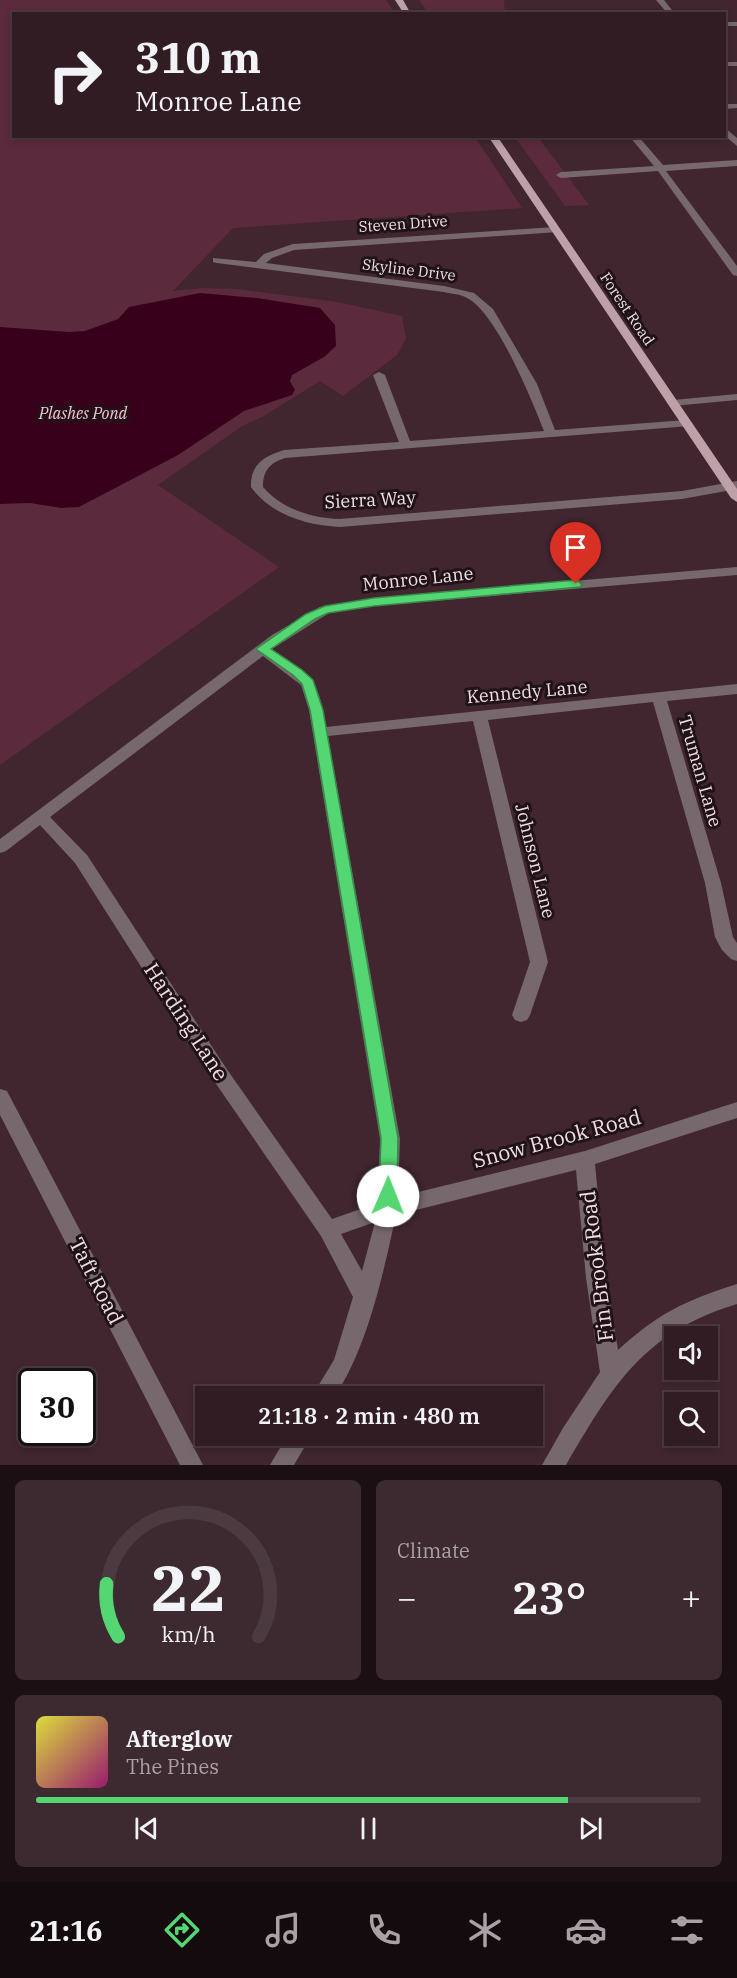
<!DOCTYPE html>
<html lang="en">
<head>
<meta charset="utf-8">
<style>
	body { margin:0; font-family:"IBM Plex Serif",serif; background:#3d2930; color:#f1f3f6; height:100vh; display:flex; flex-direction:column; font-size:22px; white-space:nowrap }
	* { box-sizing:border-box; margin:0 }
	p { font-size:20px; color:#a8a1a6 }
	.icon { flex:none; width:33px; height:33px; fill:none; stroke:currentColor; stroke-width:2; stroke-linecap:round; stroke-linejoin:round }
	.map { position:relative; height:1465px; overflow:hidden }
	.side { display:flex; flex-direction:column; gap:15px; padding:15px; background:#1b0f13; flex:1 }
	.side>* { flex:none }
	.top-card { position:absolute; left:12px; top:12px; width:714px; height:126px; border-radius:0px; box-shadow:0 3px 9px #0003,0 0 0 2px #4c3a41; background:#311c23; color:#f1f3f6; overflow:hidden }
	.fabs { position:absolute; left:664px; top:1326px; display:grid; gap:12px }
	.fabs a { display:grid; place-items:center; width:54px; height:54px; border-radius:0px; background:#311c23; box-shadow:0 3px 9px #0003,0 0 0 2px #4c3a41; font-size:30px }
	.speed { position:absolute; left:18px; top:1368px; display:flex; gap:12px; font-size:30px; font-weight:700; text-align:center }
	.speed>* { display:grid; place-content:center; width:78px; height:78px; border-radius:50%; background:#311c23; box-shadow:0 3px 9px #0003,0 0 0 2px #4c3a41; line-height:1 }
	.speed .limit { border:3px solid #111; border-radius:9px; background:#fff; color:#111 }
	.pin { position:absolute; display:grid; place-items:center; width:51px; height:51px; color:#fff; margin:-62px -26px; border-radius:50% 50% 50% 0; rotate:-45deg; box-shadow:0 0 6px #0007 }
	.pin .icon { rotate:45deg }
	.me { position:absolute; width:66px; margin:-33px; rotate:1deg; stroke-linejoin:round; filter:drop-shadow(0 0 4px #0008) }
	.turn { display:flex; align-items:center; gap:21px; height:126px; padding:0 24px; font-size:27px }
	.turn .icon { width:78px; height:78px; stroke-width:2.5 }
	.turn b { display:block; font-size:42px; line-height:51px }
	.big { font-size:45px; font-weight:600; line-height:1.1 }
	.side .card { flex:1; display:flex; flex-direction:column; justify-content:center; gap:9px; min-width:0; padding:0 21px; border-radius:9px; background:#3d2930 }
	.side .dial { align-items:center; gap:0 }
	.dial svg { height:156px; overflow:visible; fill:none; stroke:#4c3a41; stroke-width:7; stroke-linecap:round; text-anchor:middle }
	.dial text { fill:#f1f3f6; stroke:none }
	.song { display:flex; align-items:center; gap:18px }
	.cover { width:72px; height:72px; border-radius:9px; background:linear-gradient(135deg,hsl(60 70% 55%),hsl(320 70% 35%)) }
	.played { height:6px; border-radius:3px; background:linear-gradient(90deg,#54d672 80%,#4c3a41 80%) }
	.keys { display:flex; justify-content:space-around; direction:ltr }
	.heat { display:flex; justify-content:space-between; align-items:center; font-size:33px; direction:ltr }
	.side .tiles { flex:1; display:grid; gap:15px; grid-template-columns:1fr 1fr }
	.card:last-child { grid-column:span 2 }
	.trip { position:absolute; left:195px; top:1386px; width:348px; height:60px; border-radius:0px; background:#311c23; box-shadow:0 3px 9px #0003,0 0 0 2px #4c3a41; font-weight:600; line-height:60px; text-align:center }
	.dock { display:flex; height:96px; justify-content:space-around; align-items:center; background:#140b0e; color:#a8a1a6 }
	.dock .icon { width:42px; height:42px }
	.dock .current { color:#54d672 }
	.dock b { font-size:27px; color:#f1f3f6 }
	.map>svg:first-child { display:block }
	.green { fill:#5b2b3d }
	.water { fill:#39001b }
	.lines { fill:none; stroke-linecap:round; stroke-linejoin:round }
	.minor { fill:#77686d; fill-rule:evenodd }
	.major { fill:#bea0a9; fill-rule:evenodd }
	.route { fill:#54d672; stroke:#378b4a; stroke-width:1.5 }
	.labels { text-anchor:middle; stroke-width:6; stroke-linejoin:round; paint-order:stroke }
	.far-street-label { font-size:15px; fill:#f1dee3; stroke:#201317 }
	.far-water-label { font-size:16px; font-style:italic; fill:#fcc0d2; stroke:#201317 }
	.street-label { font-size:18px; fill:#f1dee3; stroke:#201317 }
	.near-street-label { font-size:21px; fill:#f1dee3; stroke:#201317 }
</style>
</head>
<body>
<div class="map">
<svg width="737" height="1465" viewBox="0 0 737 1465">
	<rect width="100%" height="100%" fill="#41262f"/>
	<!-- green -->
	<path class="green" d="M 0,0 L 386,0 L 395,13 L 14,14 L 14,136 L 475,137 L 522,208 L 233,228 L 173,291 L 204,288 L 237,289 L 337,302 L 402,316 L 406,338 L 397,355 L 343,396 L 320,381 L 262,417 L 242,426 L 158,485 L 279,567 L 0,765 Z
		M 419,0 L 504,0 L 505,13 L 428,13 Z
		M 515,137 L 538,137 L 589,205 L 565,206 Z"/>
	<!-- water -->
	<path class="water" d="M 200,293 L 257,298 L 320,308 L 335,325 L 336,346 L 324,357 L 292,375 L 290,381 L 295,390 L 292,395 L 244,411 L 178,455 L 79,507 L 61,508 L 30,503 L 0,504 L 0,327 L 69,332 L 85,331 L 118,319 L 129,307 Z"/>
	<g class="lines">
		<!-- minor -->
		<path class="minor" d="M 656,0 L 664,0 L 675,14 L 668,14 Z
			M 724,22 L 737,22 L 737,26 L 724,26 Z
			M 724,62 L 737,62 L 737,66 L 724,66 Z
			M 724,104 L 737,104 L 737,108 L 724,109 Z
			M 724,127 L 737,138 L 737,146 L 724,135 Z
			M 629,136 L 638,136 L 663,165 L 737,160 L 737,166 L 666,171 L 737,266 L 737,276 L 733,275 L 658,171 L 561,178 L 556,175 L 561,172 L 654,166 Z
			M 555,227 L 558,228 L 558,232 L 294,250 L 272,258 L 266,263 L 444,286 L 474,293 L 493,309 L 537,384 L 555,430 L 686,420 L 690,422 L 690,426 L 285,458 C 270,463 263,470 263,487 C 282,509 311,518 340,519 L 682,491 L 737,481 L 737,489 L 682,499 L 340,527 C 306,525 271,515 251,487 C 250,465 264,456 284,450 L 399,442 L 373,375 L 379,372 L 385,375 L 410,441 L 544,431 C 532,400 496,312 467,298 C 461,294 451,294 444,292 L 217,263 L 213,262 L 213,258 L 256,262 L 264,254 L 293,244 Z
			M 737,394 L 737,400 L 673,406 L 667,403 L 673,400 Z
			M 737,567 L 737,575 L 374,606 L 329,613 L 272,649 C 312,676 318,677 326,727 L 737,684 L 737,694 L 667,701 L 721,883 L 733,937 L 737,943 L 737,961 L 731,959 L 722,950 L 715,937 L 705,883 L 653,702 L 488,720 L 548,962 L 530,1015 L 527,1020 L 521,1022 L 515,1020 L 512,1015 L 530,962 L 473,721 L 328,736 L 400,1139 L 398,1197 L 585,1151 L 737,1102 L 737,1118 L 595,1164 L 606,1278 L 618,1350 C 657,1314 686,1300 737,1284 L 737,1304 C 644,1332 613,1385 566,1465 L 542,1465 L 563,1428 L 600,1372 L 586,1278 L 576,1170 L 396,1215 C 383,1274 368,1346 335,1396 L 312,1396 L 334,1360 L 353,1297 L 321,1236 L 212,1078 L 75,863 L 40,825 L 6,851 L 0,853 L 0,839 L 272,635 L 320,607 L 374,598 ZM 263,656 L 301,685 L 309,710 L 380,1139 L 378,1203 L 332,1219 L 226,1068 L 87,855 L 50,817 ZM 375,1222 L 362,1271 L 341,1234 Z
			M 0,1089 L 7,1091 L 203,1465 L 180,1465 L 0,1115 Z
			M 287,1436 L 311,1436 L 294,1465 L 270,1465 Z"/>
		<!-- major -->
		<path class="major" d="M 395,0 L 403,0 L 411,14 L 404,14 Z
			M 488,136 L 497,136 L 737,489 L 737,502 L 731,498 Z"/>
	</g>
	<!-- route -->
	<path class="route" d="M 576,580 L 582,584 L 580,587 L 374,606 L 328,613 L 315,619 L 271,649 L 302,670 L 313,680 L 323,710 L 398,1138 L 397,1196 L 394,1201 L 388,1204 L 381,1201 L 379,1196 L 381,1138 L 378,1119 L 310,710 L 302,684 L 293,675 L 256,649 L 306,614 L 325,606 L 374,598 Z"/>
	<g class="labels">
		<!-- far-street labels -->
		<g class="far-street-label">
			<text transform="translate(403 224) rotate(-4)" y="5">Steven Drive</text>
			<text transform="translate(409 270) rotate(7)" y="5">Skyline Drive</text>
			<text transform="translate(627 309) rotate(56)" y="5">Forest Road</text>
		</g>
		<!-- far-water labels -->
		<g class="far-water-label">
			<text x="83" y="419">Plashes Pond</text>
		</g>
		<!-- street labels -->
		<g class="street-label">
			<text transform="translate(370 500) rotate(-3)" y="6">Sierra Way</text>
			<text transform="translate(418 579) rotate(-6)" y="6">Monroe Lane</text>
			<text transform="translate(527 692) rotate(-5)" y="6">Kennedy Lane</text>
			<text transform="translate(700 771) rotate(74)" y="6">Truman Lane</text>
			<text transform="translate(535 861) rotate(76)" y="6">Johnson Lane</text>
		</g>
		<!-- near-street labels -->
		<g class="near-street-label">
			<text transform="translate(186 1022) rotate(57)" y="7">Harding Lane</text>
			<text transform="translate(557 1139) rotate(-15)" y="7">Snow Brook Road</text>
			<text transform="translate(597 1266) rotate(-97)" y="7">Fin Brook Road</text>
			<text transform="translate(96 1281) rotate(63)" y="7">Taft Road</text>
		</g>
	</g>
</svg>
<div class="fabs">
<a><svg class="icon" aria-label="sound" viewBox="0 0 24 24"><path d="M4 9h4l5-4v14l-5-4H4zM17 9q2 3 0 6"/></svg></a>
<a><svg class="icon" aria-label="search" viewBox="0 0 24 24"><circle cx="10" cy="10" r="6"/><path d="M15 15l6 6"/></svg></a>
</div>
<div class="speed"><div class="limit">30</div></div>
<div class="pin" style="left:576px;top:584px;background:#d93025"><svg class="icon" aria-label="arrive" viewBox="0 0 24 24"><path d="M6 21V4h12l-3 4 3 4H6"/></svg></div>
<svg class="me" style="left:388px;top:1196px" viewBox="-20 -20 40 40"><circle r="19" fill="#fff"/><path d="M0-13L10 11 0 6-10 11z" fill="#54d672"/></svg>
<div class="trip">21:18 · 2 min · 480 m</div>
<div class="top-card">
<div class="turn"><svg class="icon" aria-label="right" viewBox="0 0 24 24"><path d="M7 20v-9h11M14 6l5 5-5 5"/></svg><div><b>310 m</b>Monroe Lane</div></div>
</div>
</div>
<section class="side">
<div class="tiles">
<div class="card dial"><svg viewBox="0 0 100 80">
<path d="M14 69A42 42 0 1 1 86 69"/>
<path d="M14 69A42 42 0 0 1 8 42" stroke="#54d672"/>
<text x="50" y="56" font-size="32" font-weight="700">22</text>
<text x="50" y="72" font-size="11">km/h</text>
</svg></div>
<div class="card"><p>Climate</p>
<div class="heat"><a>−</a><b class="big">23°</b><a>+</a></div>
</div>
<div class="card">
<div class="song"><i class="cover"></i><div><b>Afterglow</b><p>The Pines</p></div></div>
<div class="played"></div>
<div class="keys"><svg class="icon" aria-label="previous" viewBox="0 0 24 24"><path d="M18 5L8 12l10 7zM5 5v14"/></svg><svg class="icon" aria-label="pause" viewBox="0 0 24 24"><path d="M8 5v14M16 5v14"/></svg><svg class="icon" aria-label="next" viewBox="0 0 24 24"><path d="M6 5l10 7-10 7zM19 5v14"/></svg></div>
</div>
</div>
</section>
<nav class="dock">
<b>21:16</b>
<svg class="icon current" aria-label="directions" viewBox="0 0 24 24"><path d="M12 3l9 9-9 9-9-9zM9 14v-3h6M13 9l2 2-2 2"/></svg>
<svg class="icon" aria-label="music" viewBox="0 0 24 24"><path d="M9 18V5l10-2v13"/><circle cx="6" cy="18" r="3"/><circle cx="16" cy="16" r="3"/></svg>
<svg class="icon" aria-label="phone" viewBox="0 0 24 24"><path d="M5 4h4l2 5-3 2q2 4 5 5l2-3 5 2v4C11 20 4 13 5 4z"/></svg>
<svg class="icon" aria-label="climate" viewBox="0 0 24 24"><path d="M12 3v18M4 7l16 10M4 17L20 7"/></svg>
<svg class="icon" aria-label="car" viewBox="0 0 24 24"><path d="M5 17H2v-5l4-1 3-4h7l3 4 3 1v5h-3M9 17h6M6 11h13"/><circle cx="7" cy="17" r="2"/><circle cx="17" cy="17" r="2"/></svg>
<svg class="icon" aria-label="filters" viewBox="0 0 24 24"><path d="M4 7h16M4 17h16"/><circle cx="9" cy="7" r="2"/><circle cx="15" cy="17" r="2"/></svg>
</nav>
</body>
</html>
